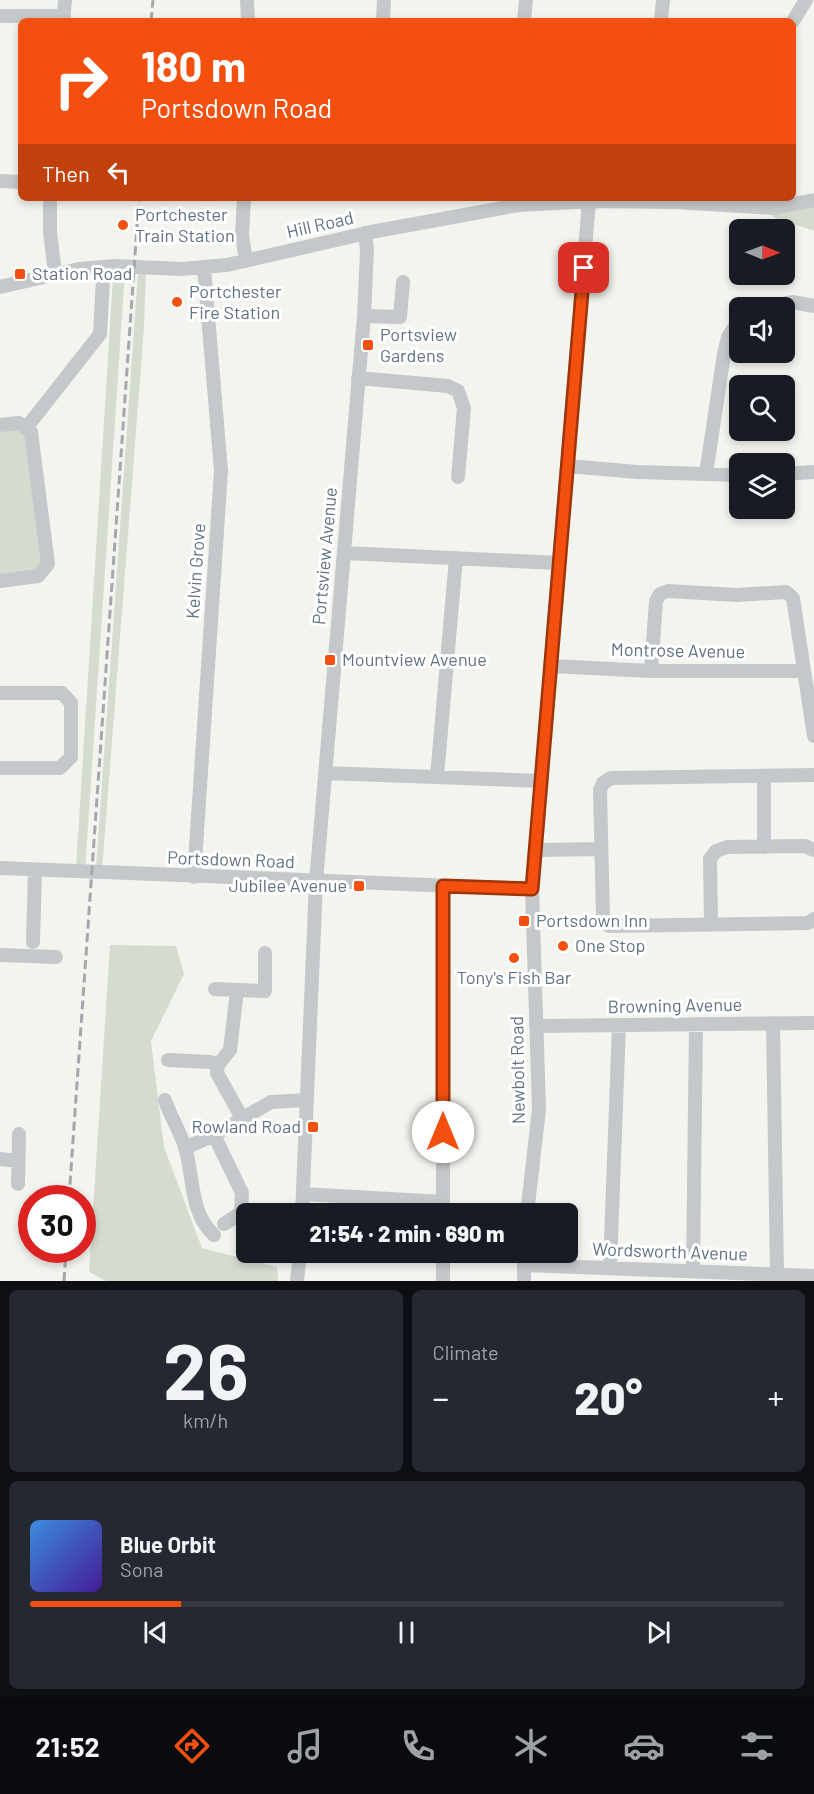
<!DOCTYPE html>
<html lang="en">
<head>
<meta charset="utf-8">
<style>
	body { margin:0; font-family:Barlow,sans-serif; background:#242831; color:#f1f3f6; height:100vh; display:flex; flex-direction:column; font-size:22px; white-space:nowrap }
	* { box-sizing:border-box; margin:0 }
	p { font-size:20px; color:#9ea1a6 }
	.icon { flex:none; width:33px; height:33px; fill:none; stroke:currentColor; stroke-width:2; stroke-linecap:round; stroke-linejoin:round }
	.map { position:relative; height:1281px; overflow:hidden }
	.panel { display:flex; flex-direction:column; gap:9px; padding:9px; background:#0d0f14; flex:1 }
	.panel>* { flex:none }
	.top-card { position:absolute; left:18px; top:18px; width:778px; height:183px; border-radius:9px; box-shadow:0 3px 9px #0003; background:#f35010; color:#fff; overflow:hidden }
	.needle { width:39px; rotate:91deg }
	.tools { position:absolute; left:729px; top:219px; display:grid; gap:12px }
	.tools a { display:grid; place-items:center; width:66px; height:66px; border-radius:9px; background:#171b24; box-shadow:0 3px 9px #0003; font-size:30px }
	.speed { position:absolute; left:18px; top:1185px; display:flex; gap:12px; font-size:30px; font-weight:700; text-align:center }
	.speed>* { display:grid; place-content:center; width:78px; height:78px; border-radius:50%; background:#171b24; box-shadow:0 3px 9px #0003; line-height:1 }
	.speed .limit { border:9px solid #d22; background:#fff; color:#111 }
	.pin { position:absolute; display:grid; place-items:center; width:51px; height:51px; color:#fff; margin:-26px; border-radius:12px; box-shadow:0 3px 9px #0006 }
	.me { position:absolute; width:66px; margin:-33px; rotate:0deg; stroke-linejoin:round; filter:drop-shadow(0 0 4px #0008) }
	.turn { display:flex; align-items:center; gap:21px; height:126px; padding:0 24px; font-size:27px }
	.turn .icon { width:78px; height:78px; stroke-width:2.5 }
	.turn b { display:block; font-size:42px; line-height:51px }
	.then { display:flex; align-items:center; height:57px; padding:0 24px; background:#0003; gap:12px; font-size:22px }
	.big { font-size:45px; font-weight:800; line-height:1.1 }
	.panel .card { flex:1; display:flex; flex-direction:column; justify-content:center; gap:9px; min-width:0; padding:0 21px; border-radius:9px; background:#242831 }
	.panel .dial { align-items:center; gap:0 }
	.dial b { font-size:78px; line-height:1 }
	.song { display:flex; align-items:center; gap:18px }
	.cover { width:72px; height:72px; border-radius:9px; background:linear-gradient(135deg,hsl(210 70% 55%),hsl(260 70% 35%)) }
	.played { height:6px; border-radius:3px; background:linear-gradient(90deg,#f35010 20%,#363941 20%) }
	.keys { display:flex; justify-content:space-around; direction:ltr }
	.heat { display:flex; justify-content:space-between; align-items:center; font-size:33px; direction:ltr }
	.panel .tiles { flex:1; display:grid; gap:9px; grid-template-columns:1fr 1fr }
	.card:last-child { grid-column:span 2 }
	.trip { position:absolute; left:236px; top:1203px; width:342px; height:60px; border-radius:9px; background:#171b24; box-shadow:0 3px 9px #0003; font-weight:800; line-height:60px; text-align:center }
	.dock { display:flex; height:96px; justify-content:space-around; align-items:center; background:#090b0e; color:#9ea1a6 }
	.dock .icon { width:42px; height:42px }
	.dock .on { color:#f35010 }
	.dock b { font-size:27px; color:#f1f3f6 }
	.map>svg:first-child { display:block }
	.green { fill:#d4dcd0 }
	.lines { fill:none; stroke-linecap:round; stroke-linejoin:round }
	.minor { stroke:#c5c8cb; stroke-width:14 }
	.rail { stroke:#a2a8ae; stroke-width:3; stroke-dasharray:9 4.5; stroke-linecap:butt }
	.route-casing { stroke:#9e340a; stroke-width:15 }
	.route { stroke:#f35010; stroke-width:10 }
	.poi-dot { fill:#f35010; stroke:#fff; stroke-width:2 }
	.labels { text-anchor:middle; stroke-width:6; stroke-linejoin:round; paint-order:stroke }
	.poi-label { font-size:18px; fill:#607283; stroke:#fff; text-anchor:start }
	.street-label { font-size:18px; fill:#607283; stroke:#fff }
</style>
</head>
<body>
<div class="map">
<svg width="814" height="1281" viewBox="0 0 814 1281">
	<rect width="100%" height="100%" fill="#f4f4ef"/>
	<!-- green -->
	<path class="green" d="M 814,206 L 814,231 L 773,217 L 772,213 Z
		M 125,270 L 85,871 L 76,868 L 113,278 L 107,278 L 108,273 Z
		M 138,272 L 146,273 L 144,328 L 102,870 L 96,869 Z
		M 0,428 L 25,429 L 43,554 L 40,570 L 0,577 Z
		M 110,945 L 176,946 L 184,974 L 151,1041 L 164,1147 L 202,1248 L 277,1267 L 278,1281 L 106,1281 L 89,1272 Z"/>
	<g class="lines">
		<!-- minor -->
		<path class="minor" d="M 247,0 L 248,21
			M 0,16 L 64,16
			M 63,21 L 65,0
			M 383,21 L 384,0
			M 524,21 L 526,0
			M 661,21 L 663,0
			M 793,21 L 806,0
			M 0,181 L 21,182
			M 50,198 L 50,232 L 55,273
			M 244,198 L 242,235 L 246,261
			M 0,287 L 79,269 L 115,266 L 182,269 L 227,265 L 371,232 L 519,205 L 594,201 L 675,202 L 774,208 L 814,200
			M 761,308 L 793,302 L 814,306
			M 364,316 L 400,317 L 403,282
			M 358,378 L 448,386 L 458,391 L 464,408 L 458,477
			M 0,425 L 19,423 L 31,432 L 48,564 L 38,576 L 0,581
			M 27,427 L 100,334 L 103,279 L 101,267
			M 568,466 L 637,472 L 740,475
			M 706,474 L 724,354 L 728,337 L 740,319
			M 784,474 L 814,472
			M 344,553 L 559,563
			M 551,666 L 651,671 L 804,671
			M 651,671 L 656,601 L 660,594 L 668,591 L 737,595 L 786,592 L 793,598 L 814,736
			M 0,693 L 62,693 L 71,703 L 71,757 L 60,768 L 0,768
			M 325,773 L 541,781
			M 814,775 L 611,778 L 603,783 L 600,790 L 603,918 L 609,926 L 808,923 L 814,919
			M 764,776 L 764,847
			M 437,777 L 456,558
			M 536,850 L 601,849
			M 0,868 L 532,889
			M 194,877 L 221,471 L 204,268
			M 711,924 L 710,859 L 716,851 L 727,847 L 805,846 L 814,850
			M 33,942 L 35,870
			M 0,955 L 56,957
			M 215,989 L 265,991 L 265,953
			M 237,991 L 230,1050 L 218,1065 L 217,1073 L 242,1118
			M 773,1023 L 777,1274
			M 536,1026 L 814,1023
			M 168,1060 L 211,1062 L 218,1065
			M 165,1100 C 170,1116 180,1131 185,1147 C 194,1176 189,1212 214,1235
			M 214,1135 L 242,1193 L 241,1213 L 224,1224
			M 185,1148 L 214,1135 L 271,1102 L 307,1100
			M 0,1159 L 18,1161
			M 18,1184 L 19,1134
			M 303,1194 L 443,1202
			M 302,1214 L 316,882 L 364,316 L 367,250 L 365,233
			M 443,1214 L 443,886
			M 527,1214 L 539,1109 L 532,889 L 589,201
			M 443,1252 L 443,1281
			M 525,1265 L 814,1276
			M 610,1267 L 619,1025
			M 693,1270 L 696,1024
			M 297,1281 L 300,1252
			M 524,1281 L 524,1252"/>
		<!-- rail -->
		<path class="rail" d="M 151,21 L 153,0
			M 69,1198 L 139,198
			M 64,1281 L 66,1250"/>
	</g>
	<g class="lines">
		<!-- route casing -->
		<g class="route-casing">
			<path id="route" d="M 443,1132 L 443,886 L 532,889 L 584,268"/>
		</g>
		<!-- route -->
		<use href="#route" class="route"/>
	</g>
	<!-- markers -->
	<g class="poi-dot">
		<circle cx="123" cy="225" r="6"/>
		<rect x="14" y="268" width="12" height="12" rx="3"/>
		<circle cx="177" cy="302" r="6"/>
		<rect x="362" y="339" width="12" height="12" rx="3"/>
		<rect x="324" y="654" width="12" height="12" rx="3"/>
		<rect x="353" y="880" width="12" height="12" rx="3"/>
		<rect x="518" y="915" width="12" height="12" rx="3"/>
		<circle cx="563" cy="946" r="6"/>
		<circle cx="514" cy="958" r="6"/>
		<rect x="307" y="1121" width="12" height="12" rx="3"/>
	</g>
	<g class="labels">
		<!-- poi labels -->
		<g class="poi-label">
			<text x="135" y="221">Portchester<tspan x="135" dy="21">Train Station</tspan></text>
			<text x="32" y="280">Station Road</text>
			<text x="189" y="298">Portchester<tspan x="189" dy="21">Fire Station</tspan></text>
			<text x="380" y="341">Portsview<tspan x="380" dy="21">Gardens</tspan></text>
			<text x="342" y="666">Mountview Avenue</text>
			<text x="347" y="892" text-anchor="end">Jubilee Avenue</text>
			<text x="536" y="927">Portsdown Inn</text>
			<text x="575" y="952">One Stop</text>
			<text x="514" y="984" text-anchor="middle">Tony's Fish Bar</text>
			<text x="301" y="1133" text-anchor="end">Rowland Road</text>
		</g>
		<!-- street labels -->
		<g class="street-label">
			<text transform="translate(320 225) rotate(-13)" y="6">Hill Road</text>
			<text transform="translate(325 556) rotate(-85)" y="6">Portsview Avenue</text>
			<text transform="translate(196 571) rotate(-86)" y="6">Kelvin Grove</text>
			<text transform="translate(678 651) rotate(1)" y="6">Montrose Avenue</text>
			<text transform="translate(231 860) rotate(2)" y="6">Portsdown Road</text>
			<text transform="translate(675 1006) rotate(-1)" y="6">Browning Avenue</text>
			<text transform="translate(518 1070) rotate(-91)" y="6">Newbolt Road</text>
			<text transform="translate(670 1252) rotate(2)" y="6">Wordsworth Avenue</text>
		</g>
	</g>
</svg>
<div class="tools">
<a><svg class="needle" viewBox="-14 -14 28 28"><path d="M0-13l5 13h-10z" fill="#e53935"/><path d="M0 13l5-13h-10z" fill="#9ea1a6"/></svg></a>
<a><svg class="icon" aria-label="sound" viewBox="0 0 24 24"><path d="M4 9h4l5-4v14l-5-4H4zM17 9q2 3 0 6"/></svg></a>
<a><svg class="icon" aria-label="search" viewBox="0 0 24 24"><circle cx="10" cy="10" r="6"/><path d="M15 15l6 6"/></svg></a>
<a><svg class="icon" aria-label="layers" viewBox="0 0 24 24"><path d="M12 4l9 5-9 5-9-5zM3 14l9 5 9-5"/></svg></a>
</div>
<div class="speed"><div class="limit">30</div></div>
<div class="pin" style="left:584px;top:268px;background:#d93025"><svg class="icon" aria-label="arrive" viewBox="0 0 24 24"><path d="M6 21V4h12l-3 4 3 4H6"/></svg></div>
<svg class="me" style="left:443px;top:1132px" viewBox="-20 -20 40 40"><circle r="19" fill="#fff"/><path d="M0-13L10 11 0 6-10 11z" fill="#f35010"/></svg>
<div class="trip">21:54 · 2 min · 690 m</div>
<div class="top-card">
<div class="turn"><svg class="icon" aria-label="right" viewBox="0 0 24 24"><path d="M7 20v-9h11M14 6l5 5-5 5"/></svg><div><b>180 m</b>Portsdown Road</div></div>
<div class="then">Then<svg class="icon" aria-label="left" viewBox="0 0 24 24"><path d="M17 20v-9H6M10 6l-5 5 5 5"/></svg></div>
</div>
</div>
<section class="panel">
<div class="tiles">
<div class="card dial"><b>26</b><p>km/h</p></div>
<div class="card"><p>Climate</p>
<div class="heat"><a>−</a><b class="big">20°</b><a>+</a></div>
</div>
<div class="card">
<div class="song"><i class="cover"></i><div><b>Blue Orbit</b><p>Sona</p></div></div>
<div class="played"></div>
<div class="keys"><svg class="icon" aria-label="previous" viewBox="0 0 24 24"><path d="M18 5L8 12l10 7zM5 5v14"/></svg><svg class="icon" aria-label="pause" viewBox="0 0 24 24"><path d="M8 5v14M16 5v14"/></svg><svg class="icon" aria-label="next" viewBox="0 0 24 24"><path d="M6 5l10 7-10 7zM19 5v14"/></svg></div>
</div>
</div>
</section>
<nav class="dock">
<b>21:52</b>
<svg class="icon on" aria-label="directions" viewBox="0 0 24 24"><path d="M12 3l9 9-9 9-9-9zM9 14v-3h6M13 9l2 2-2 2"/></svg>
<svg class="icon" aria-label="music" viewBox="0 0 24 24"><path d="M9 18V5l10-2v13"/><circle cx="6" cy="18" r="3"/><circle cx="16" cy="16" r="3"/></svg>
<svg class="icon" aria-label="phone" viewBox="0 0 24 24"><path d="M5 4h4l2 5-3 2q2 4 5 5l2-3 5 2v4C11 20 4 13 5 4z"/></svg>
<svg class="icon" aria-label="climate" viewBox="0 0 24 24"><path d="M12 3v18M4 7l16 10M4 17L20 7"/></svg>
<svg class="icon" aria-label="car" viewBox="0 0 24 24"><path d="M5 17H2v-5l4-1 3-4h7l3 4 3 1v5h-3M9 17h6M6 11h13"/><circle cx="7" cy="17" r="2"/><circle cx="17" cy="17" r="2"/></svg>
<svg class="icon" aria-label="filters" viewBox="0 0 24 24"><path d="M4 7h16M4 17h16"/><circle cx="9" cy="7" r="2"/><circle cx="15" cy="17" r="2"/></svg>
</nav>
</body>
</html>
